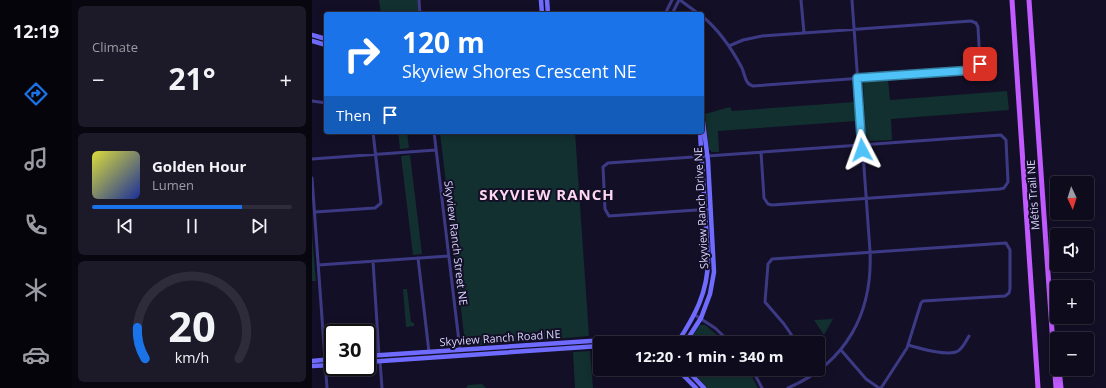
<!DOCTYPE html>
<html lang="en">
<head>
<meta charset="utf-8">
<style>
	body { margin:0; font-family:"Open Sans",sans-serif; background:#1c1929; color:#f1f3f6; height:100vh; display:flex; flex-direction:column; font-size:15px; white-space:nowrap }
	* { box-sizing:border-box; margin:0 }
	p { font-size:13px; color:#9b9ba3 }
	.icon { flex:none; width:22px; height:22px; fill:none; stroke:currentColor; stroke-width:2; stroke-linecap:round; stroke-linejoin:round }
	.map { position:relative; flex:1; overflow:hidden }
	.side { display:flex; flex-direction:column; gap:6px; padding:6px; background:#08060f; width:240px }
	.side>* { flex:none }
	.hud { position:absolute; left:12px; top:12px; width:380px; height:122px; border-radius:4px; box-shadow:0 2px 10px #0003,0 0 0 1px #2e2b3b; background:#1a73e8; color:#fff; overflow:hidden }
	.needle { width:26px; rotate:176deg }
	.tools { position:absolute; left:738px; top:176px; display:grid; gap:8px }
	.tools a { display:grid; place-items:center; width:44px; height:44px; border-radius:4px; background:#0e0b1c; box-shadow:0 2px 10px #0003,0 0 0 1px #2e2b3b; font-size:20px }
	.speed { position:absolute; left:12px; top:324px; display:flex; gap:8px; font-size:20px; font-weight:700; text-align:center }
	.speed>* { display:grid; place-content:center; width:52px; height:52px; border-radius:50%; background:#0e0b1c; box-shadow:0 2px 10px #0003,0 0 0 1px #2e2b3b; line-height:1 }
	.speed .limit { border:2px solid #111; border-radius:6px; background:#fff; color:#111 }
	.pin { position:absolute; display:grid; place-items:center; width:34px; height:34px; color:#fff; margin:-17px; border-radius:8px; box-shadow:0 2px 6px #0006 }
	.me { position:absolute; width:44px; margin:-22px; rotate:356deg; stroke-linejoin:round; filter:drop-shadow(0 0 3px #0008) }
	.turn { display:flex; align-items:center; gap:14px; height:84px; padding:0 12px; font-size:18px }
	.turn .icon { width:52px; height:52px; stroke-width:2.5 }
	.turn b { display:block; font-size:28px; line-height:34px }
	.then { display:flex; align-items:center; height:38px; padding:0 12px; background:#0003; gap:8px; font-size:15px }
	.big { font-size:30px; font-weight:700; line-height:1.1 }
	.side .card { flex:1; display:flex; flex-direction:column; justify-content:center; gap:6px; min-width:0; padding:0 14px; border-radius:6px; background:#1c1929 }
	.side .dial { align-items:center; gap:0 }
	.dial svg { height:104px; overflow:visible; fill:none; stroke:#2e2b3b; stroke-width:7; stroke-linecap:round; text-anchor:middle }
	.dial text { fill:#f1f3f6; stroke:none }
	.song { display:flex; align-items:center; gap:12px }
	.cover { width:48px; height:48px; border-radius:6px; background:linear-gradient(135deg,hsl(60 70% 55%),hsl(230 70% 35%)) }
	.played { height:4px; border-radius:2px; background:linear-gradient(90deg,#1a73e8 75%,#2e2b3b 75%) }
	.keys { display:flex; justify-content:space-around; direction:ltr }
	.heat { display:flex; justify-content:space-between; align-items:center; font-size:22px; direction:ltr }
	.trip { position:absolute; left:281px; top:336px; width:232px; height:40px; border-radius:4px; background:#0e0b1c; box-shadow:0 2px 10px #0003,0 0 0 1px #2e2b3b; font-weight:700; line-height:40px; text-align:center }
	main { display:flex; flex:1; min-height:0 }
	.menu { display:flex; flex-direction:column; width:72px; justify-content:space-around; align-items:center; background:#06040b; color:#9b9ba3 }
	.menu .icon { width:28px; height:28px }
	.menu .on { color:#1a73e8 }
	.menu b { font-size:18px; color:#f1f3f6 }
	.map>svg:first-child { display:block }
	.green { fill:#12302f }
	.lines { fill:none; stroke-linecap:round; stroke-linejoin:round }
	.street { stroke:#3d3a85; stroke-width:3 }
	.secondary { stroke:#6f6bff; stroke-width:4.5 }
	.primary { stroke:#c25bff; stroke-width:5 }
	.route-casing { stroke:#337fa1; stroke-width:10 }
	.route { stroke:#4fc3f7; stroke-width:7 }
	.labels { text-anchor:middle; stroke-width:4; stroke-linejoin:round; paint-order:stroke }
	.street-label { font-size:11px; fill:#d9d4ff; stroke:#130f26 }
	.district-label { font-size:15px; font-weight:bold; letter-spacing:1px; fill:#ffd6f0; stroke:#130f26 }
</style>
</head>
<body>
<main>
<nav class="menu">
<b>12:19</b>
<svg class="icon on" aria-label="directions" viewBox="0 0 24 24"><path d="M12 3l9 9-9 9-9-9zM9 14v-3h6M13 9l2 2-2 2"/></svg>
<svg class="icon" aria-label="music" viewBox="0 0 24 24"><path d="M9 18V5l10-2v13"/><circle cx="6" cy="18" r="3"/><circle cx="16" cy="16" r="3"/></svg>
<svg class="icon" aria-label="phone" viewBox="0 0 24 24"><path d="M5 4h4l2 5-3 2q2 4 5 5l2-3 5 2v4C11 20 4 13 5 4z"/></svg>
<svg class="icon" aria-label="climate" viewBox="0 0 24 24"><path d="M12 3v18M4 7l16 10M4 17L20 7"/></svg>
<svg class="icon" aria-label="car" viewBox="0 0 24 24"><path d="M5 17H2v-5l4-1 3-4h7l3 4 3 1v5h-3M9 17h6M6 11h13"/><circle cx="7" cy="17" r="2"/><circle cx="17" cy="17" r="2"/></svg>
</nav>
<section class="side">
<div class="card"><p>Climate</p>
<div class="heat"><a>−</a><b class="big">21°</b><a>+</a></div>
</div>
<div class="card">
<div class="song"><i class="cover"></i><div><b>Golden Hour</b><p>Lumen</p></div></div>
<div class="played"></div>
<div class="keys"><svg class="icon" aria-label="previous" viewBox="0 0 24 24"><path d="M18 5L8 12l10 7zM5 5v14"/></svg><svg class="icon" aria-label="pause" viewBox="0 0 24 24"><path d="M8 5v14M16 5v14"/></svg><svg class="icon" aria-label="next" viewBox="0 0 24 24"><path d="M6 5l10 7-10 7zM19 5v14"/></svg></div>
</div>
<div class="card dial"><svg viewBox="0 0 100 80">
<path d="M14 69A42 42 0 1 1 86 69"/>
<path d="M14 69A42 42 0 0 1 8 45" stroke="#1a73e8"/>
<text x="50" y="56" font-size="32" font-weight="700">20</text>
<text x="50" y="72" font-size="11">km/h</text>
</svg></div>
</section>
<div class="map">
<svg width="794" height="388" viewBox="0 0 794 388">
	<rect width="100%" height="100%" fill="#130f26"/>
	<!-- green -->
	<path class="green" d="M 67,0 L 107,0 L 108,11 L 69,14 Z
		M 576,79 L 578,100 L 695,91 L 697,110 L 579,119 L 580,140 L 558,141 L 554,136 L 551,84 L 555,81 Z
		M 542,102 L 544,121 L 406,131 L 407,152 L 400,152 L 397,149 L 393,114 L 418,107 L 420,111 Z
		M 86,132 L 95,132 L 97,148 L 88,149 Z
		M 140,132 L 263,132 L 277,336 L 157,346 L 153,343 L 128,133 Z
		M 98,155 L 110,254 L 101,255 L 89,156 Z
		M 0,235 L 4,281 L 0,281 Z
		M 91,289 L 95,289 L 99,322 L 102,323 L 102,326 L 94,327 Z
		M 521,319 L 512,335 L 502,320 Z
		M 388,325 L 393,325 L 415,343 L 376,343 Z
		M 278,351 L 281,388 L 263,388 L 261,352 Z
		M 378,369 L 436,369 L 446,388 L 395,388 Z
		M 170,384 L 174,388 L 154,388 L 156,385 Z"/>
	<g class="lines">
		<!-- street -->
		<path class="street" d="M 107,0 L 108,14
			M 368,0 L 387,14
			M 489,0 L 492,33
			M 353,14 L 360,0
			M 360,14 L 367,0
			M 390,16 C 407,30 420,49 430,68 C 433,75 433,84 441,86 L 662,70 L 667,67 L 668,64 L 666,27 L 664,23 L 659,21 L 450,36 L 431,40 L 417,46
			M 0,101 L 14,103
			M 122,132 L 148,350
			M 0,159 L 124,150
			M 0,178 L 15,388
			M 399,209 L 297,216 L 293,209 L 291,167 L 296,163 L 689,135 L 694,140 L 696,182 L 692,188 L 688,189 L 460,205 L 456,204 L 452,198 L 449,152
			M 3,212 L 63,208 L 69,203 L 61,132
			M 106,258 L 117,352
			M 61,261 L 67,355
			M 6,265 L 137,256
			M 383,315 L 403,328 L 419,343
			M 485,343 L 472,324 L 453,302 L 456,264 L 460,259 L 694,243 L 698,250 L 698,289 L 697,293 L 693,296 L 611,301 L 609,303 L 595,348 L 569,388
			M 596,345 C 607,348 636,357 646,351 C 651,348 654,341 657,336
			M 529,350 L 554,379 L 567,388
			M 68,361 L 70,388
			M 440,369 L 450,388
			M 499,369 L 502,375
			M 476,388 C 534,363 561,313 558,251 L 540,0"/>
		<!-- secondary -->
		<path class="secondary" d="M 229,0 L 230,14
			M 235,0 L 236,14
			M 0,35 L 14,39
			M 0,41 L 14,45
			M 365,343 C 383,316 396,292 396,259 L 388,132
			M 373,343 L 389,318 L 398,294 L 402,272 L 396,161 L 390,114
			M 55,356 L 293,340 L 323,343
			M 0,361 L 21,359
			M 55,362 L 288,346
			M 0,366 L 21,365
			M 365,369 L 384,388
			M 374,369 L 392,388"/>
		<!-- primary -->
		<path class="primary" d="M 700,0 L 726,388
			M 717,0 L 744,388
			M 747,369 L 749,388"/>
	</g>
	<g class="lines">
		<!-- route casing -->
		<g class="route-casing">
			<path id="route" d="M 550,150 L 545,78 L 662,70 L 667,67 L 668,64"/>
		</g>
		<!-- route -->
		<use href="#route" class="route"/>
	</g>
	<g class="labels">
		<!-- street labels -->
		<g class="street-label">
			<text transform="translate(721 195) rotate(-94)" y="4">Métis Trail NE</text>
			<text transform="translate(389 208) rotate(-93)" y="4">Skyview Ranch Drive NE</text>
			<text transform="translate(144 243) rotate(83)" y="4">Skyview Ranch Street NE</text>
			<text transform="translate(188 338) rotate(-4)" y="4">Skyview Ranch Road NE</text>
		</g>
		<!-- district labels -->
		<g class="district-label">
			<text x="235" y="200">SKYVIEW RANCH</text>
		</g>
	</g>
</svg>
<div class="tools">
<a><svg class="needle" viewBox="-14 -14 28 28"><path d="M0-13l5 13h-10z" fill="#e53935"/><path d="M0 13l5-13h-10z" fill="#9b9ba3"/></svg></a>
<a><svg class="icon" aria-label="sound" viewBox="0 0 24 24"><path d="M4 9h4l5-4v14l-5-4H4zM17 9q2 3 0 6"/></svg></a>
<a>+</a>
<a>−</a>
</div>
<div class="speed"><div class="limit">30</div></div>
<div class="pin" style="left:668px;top:64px;background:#d93025"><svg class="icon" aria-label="arrive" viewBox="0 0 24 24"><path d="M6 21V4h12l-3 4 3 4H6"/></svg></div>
<svg class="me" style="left:550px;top:150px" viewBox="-20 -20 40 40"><path d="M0-17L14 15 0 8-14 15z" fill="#4fc3f7" stroke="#fff" stroke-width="4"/></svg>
<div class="trip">12:20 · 1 min · 340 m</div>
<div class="hud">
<div class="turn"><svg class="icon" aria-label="right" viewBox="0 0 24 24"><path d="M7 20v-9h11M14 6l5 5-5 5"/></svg><div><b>120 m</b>Skyview Shores Crescent NE</div></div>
<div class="then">Then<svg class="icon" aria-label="arrive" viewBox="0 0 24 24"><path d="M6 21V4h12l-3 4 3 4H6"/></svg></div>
</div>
</div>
</main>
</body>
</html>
